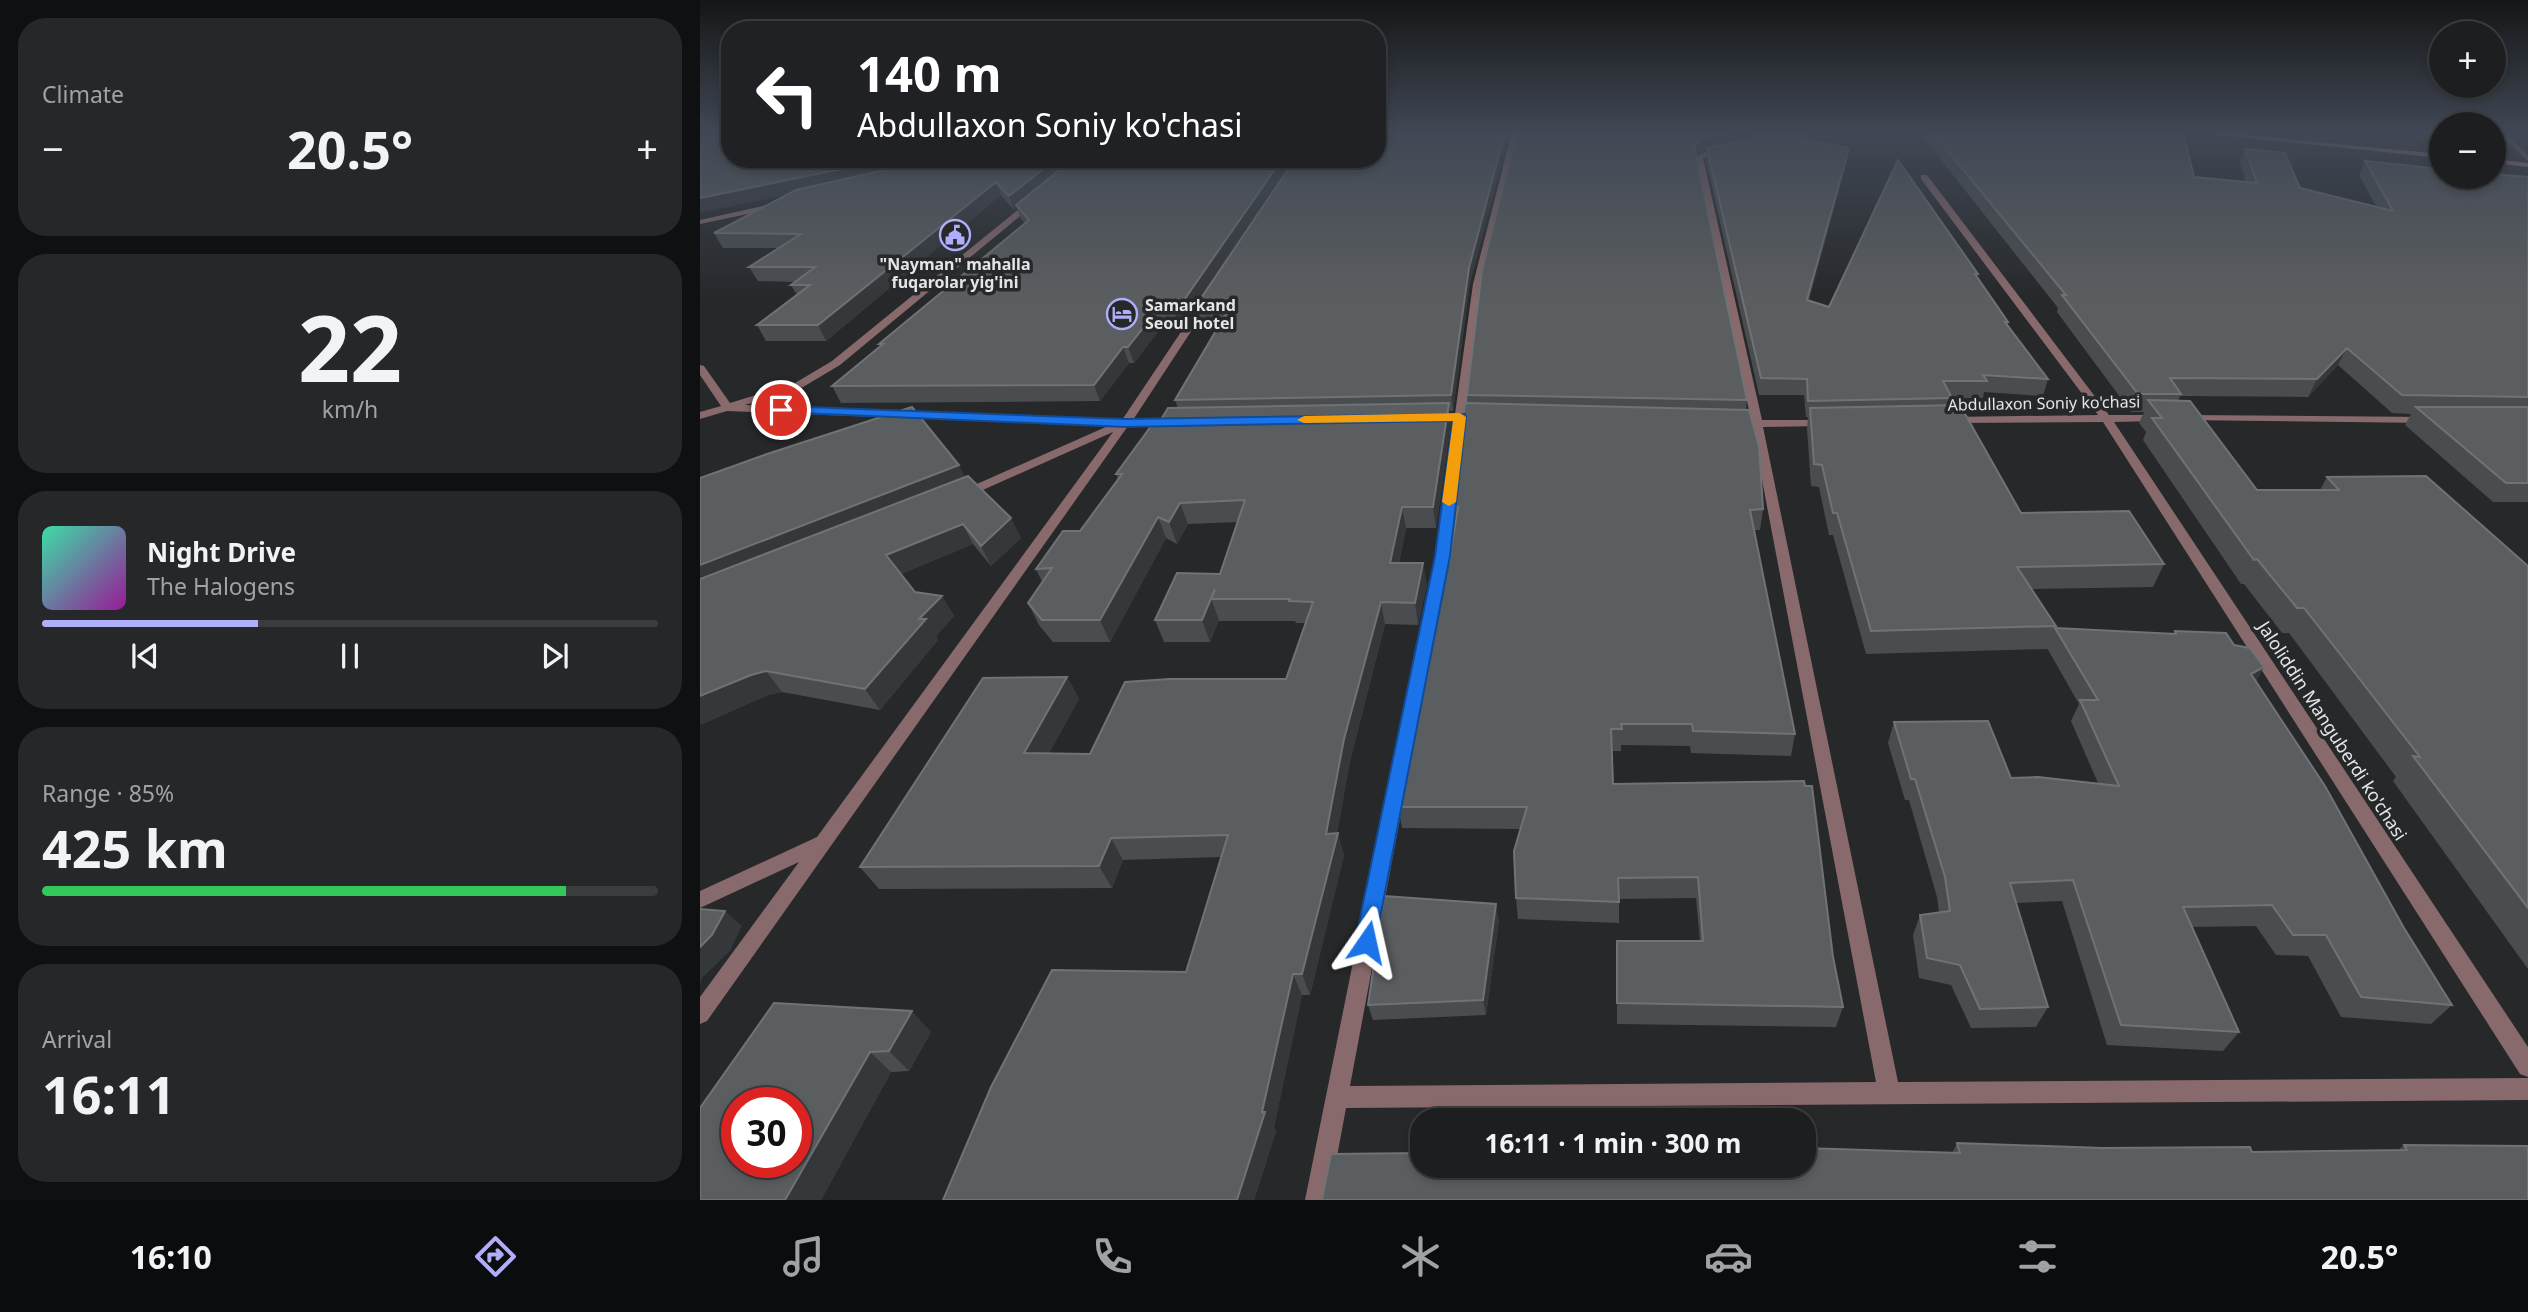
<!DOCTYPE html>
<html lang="en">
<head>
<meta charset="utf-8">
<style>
	body { margin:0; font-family:"Noto Sans",sans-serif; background:#252729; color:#f1f3f6; height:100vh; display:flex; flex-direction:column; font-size:26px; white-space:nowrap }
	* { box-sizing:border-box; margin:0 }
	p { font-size:23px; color:#a0a2a5 }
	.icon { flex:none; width:38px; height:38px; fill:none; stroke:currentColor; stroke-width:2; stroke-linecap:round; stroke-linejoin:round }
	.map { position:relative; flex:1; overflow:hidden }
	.panel { display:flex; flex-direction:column; gap:18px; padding:18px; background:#0f1012; width:700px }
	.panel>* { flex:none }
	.banner { position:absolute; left:21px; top:21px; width:665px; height:147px; border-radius:28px; box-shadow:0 4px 10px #0003,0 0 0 2px #3a3c3e; background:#202124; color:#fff; overflow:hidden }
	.controls { position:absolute; left:1729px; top:21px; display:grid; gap:14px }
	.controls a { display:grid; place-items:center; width:77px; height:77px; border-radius:50%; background:#1c1e20; box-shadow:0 4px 10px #0003,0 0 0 2px #3a3c3e; font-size:35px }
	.speed { position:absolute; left:21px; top:1087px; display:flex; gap:14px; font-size:35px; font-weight:700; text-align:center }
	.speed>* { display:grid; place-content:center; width:91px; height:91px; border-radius:50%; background:#1c1e20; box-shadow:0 4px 10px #0003,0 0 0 2px #3a3c3e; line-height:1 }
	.speed .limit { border:10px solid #d22; background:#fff; color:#111 }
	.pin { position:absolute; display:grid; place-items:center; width:60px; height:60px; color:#fff; margin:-30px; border:4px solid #fff; border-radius:50%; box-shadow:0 2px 7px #0007 }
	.me { position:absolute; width:77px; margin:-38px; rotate:11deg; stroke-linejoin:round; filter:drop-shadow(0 0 5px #0008) }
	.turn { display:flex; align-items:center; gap:24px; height:147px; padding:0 21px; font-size:32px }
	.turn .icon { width:91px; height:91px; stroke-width:2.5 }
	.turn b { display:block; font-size:49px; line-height:60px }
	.big { font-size:52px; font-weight:700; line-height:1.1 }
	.panel .widget { flex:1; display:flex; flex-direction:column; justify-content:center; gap:10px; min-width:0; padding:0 24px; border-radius:28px; background:#252729 }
	.panel .dial { align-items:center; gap:0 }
	.dial b { font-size:91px; line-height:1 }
	.song { display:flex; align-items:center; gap:21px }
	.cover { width:84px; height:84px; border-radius:10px; background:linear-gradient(135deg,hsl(160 70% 55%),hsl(300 70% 35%)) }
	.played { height:7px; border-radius:4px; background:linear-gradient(90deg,#afaefa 35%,#3a3c3e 35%) }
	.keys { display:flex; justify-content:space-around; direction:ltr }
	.heat { display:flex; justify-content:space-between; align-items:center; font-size:38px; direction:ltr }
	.charge { height:10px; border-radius:5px; background:linear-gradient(90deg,#34c759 85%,#3a3c3e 0) }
	.trip { position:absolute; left:710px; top:1108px; width:406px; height:70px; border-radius:28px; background:#1c1e20; box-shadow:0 4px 10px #0003,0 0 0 2px #3a3c3e; font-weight:700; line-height:70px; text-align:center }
	.tabs { display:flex; height:112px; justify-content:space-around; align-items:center; background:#0b0c0d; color:#a0a2a5 }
	.tabs .icon { width:49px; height:49px }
	.tabs .active { color:#afaefa }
	.tabs b { font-size:32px; color:#f1f3f6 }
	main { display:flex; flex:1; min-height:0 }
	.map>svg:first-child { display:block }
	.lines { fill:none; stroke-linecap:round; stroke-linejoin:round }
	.street { fill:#88696c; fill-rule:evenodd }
	.secondary { fill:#be8d93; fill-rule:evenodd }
	.wall { fill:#4a4d4f }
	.shaded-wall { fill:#35383a }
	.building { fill:#5b5e60; stroke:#707375; stroke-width:2; fill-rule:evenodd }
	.route { fill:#1a73e8; stroke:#114b97; stroke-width:2 }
	.slow { fill:#f59e0b }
	.labels { text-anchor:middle; stroke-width:7; stroke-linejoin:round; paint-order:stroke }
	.far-poi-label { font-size:16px; font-weight:bold; fill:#e3e5e6; stroke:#26282a }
	.far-street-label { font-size:16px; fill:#e3e5e6; stroke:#26282a }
	.street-label { font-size:18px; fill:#e3e5e6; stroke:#26282a }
</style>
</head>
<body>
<main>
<section class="panel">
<div class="widget"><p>Climate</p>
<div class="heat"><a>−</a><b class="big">20.5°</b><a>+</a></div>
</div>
<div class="widget dial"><b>22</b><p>km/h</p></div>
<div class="widget">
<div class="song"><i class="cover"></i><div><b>Night Drive</b><p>The Halogens</p></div></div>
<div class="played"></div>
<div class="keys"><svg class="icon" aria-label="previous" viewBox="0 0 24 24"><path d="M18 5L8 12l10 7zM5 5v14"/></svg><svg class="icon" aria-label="pause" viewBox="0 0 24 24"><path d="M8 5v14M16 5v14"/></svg><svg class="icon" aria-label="next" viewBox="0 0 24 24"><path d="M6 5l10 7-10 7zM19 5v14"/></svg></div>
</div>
<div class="widget"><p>Range · 85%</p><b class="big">425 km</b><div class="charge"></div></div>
<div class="widget"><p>Arrival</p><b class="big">16:11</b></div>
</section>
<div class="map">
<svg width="1828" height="1200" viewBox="0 0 1828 1200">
	<rect width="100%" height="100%" fill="#26282a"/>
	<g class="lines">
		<!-- street -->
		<path class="street" d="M 807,132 L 814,132 L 817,136 L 781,284 L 766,414 L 783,414 L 789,417 L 783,420 L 765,420 L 749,556 L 650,1086 L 1176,1082 L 1052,427 L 1034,427 L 1028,424 L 1034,421 L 1051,420 L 996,157 L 1005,152 L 1024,151 L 1026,154 L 1003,158 L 1062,420 L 1125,420 L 1131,423 L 1125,426 L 1063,427 L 1198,1082 L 1828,1078 L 1828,1100 L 646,1108 L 629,1200 L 605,1200 L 735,556 L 754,420 L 733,420 L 727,417 L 733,414 L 755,414 L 773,284 L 811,136 Z
			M 1797,132 L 1804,132 L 1828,155 L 1828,161 Z
			M 1221,175 L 1227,175 L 1409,415 L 1458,415 L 1464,418 L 1458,421 L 1414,422 L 1828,1047 L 1828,1077 L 1820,1074 L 1403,422 L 1251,423 L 1245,420 L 1251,417 L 1398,415 L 1221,179 Z
			M 330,200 L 337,202 L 140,365 L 103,387 L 45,405 L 422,420 L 501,302 L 504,301 L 509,304 L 433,420 L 478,419 L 484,422 L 478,425 L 428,426 L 7,1021 L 0,1024 L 0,997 L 99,862 L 0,908 L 0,891 L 117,837 L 413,432 L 265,498 L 261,497 L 259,494 L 261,491 L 408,426 L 27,411 L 0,419 L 0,412 L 21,406 L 0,375 L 0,365 L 4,366 L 30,403 L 95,383 L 132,361 Z
			M 77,203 L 80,203 L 80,207 L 0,224 L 0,220 Z
			M 1485,415 L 1727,417 L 1733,420 L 1727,423 L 1481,420 L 1481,416 Z"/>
		<!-- secondary -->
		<path class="secondary" d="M 1492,132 L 1515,132 L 1741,154 L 1741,158 Z
			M 1794,159 L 1828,163 L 1828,167 L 1794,163 Z"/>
	</g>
	<!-- wall -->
	<path class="wall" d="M 816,132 L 1053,132 L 1046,140 L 1050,139 L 1056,132 L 1114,132 L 1108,140 L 1147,161 L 1109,300 L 1129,307 L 1278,274 L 1277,277 L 1308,322 L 1308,325 L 1348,379 L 1343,396 L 1284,392 L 1283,398 L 1252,398 L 1251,405 L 1321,513 L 1464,564 L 1453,587 L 1332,589 L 1356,626 L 1347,649 L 1166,654 L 1133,535 L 1129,535 L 1119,487 L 1111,486 L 1107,429 L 1108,417 L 1106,417 L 1104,395 L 1059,395 L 1006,160 L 1007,149 L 996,156 L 1047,400 L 1046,410 L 1063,509 L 1060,530 L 1054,530 L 1095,734 L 1091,756 L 991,753 L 990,746 L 921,745 L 921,751 L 912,751 L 913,784 L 1133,957 L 1143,1007 L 1136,1027 L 917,1024 L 917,941 L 1000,941 L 996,898 L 919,899 L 919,923 L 818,919 L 816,898 L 821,829 L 702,828 L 698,807 L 737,614 L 735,604 L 749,563 L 755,525 L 752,507 L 768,403 L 767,395 L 817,133 Z
		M 1219,132 L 1483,132 L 1494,177 L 1546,182 L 1540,162 L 1545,149 L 1600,188 L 1676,206 L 1659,175 L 1665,161 L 1828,177 L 1828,502 L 1793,502 L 1705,425 L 1711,414 L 1692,413 L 1638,365 L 1608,397 L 1480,396 L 1478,401 L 1557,490 L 1620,490 L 1627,477 L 1828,566 L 1828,969 L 1693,781 L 1696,777 L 1627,684 L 1589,633 L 1582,633 L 1544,584 L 1541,584 L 1443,440 L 1446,432 L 1439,423 L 1444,412 L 1431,412 L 1357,312 L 1358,308 Z
		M 1807,132 L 1828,132 L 1828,137 L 1811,135 Z
		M 808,137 L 770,283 L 753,411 L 750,411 L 751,423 L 736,528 L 706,528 L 699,563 L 727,584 L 718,625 L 685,624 L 650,761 L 637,833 L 644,855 L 610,995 L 602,995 L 574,1127 L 576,1131 L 554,1200 L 243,1200 L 486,972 L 521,857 L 423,860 L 412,888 L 179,889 L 160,867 L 367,677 L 379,699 L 349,753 L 390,754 L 586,679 L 606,623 L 596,623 L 595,621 L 519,621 L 519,620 L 510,642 L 464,642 L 455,620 L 520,574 L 538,522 L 488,524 L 477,544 L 466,538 L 410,642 L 353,642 L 339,625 L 328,603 L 342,582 L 336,569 L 380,531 L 418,479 L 416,474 L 459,423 L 478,408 L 475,400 L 518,328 L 496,328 L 491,313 Z
		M 30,159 L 593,159 L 480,328 L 460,329 L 434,363 L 429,363 L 400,401 L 141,403 L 132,386 L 180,346 L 179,344 L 325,223 L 321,219 L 317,208 L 314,210 L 301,195 L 126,341 L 66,341 L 57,325 L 97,295 L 91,285 L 96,282 L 58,281 L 49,267 L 79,248 L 23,248 L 14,233 L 85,195 Z
		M 266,477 L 321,538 L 291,566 L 273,544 L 201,574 L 215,592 L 242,596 L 254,616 L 236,636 L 238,640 L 180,710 L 82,692 L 68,695 L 0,725 Z
		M 1355,628 L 1473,634 L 1475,631 L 1534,645 L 1564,667 L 1556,681 L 1704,928 L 1752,1005 L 1731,1024 L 1641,1017 L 1608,956 L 1576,955 L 1556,926 L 1492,927 L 1539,1032 L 1523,1051 L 1407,1045 L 1362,901 L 1316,903 L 1348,1007 L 1336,1027 L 1271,1028 L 1251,985 L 1219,978 L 1213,935 L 1220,915 L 1239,912 L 1237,897 L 1209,800 L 1205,800 L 1188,743 L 1194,722 L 1311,778 L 1398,783 L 1371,721 L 1379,704 L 1347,648 Z
		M 799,920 L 786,1015 L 673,1020 L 668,1005 Z
		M 231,1032 L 209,1071 L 191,1072 L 121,1200 L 0,1200 L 0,1108 Z
		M 1257,1143 L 1552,1152 L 1697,1151 L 1704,1145 L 1828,1200 L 723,1166 L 1252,1153 Z"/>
	<!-- shaded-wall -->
	<path class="shaded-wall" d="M 0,132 L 26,132 L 29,138 L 0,144 Z
		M 805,132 L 808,132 L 808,137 L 770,283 L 753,411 L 751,395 L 769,268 Z
		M 1040,132 L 1053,132 L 1043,144 L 1005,149 L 993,158 L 994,145 L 1005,137 Z
		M 1107,132 L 1114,132 L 1100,152 L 1101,139 Z
		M 1149,148 L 1147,161 L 1105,315 L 1107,300 Z
		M 190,159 L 256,159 L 0,213 L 0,198 Z
		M 356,159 L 377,159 L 316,205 L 317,208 L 314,210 L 309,196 Z
		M 582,159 L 593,159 L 480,328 L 475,313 Z
		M 296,182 L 301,195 L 126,341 L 118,325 Z
		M 455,313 L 460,329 L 434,363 L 428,347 Z
		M 423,347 L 429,363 L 400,401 L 394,385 Z
		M 1647,348 L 1638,365 L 1608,397 L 1617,379 Z
		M 749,403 L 751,423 L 736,528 L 733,507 Z
		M 259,465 L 269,484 L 0,591 L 0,565 Z
		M 480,503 L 488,524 L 477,544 L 469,522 Z
		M 702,507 L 706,528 L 694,585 L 690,563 Z
		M 458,517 L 466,538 L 410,642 L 400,620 Z
		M 311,518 L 321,538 L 291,566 L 281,546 Z
		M 263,524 L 273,544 L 198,575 L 186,555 Z
		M 723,563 L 727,584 L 718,625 L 715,603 Z
		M 515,589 L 511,599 L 519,620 L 510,642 L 502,620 Z
		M 242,596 L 254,616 L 236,636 L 238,640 L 180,710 L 165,689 L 219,619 Z
		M 681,602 L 685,624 L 650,761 L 635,845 L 638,833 L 644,855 L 610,995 L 602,974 L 626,834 L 644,739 Z
		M 1564,667 L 1552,688 L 1551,674 Z
		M 66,671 L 82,692 L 68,695 L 0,725 L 0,696 L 51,675 Z
		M 367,677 L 379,699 L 337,775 L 324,753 Z
		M 411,838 L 423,860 L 412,888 L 399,866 Z
		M 796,904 L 799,920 L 786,1015 L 783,1000 Z
		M 25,911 L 42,926 L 30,951 L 2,978 L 0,985 L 0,947 Z
		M 593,974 L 602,995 L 574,1127 L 576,1131 L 554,1200 L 537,1200 L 562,1112 Z
		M 212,1011 L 231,1032 L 209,1071 L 189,1051 Z
		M 170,1052 L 191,1072 L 121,1200 L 85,1200 Z"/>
	<!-- building -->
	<path class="building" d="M 26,132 L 30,132 L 30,159 L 190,159 L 0,198 L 0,140 L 25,134 Z
		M 677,132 L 805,132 L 769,268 L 751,395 L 475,400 L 527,312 L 491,313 L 595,159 L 677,159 Z
		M 817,132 L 1040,132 L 1005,137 L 994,145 L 1047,400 L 767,395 L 782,270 Z
		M 1056,132 L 1107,132 L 1101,139 L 1149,148 L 1107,300 L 1129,307 L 1198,160 L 1278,274 L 1275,274 L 1308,322 L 1305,322 L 1348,379 L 1283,375 L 1287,381 L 1243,381 L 1252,398 L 1108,401 L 1107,379 L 1061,378 L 1007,148 L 1050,139 Z
		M 1232,132 L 1483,132 L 1494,177 L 1557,183 L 1545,149 L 1585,153 L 1600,188 L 1693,211 L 1665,161 L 1741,169 L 1741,177 L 1794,177 L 1794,174 L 1828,177 L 1828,397 L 1702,395 L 1647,348 L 1617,379 L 1470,378 L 1481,394 L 1438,394 L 1362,295 L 1366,295 Z
		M 233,159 L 356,159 L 309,196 L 296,182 L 118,325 L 57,325 L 110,285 L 91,285 L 115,267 L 49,267 L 101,234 L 14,233 L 96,190 Z
		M 373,159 L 582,159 L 475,313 L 455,313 L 428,347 L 423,347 L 394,385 L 132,386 L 183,344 L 179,344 L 329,220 L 316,205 Z
		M 1448,400 L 1490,401 L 1557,490 L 1639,490 L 1627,477 L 1726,476 L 1828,566 L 1828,908 L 1713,756 L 1720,757 L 1644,659 L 1604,608 L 1597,608 L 1557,559 L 1554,560 L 1452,418 L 1462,418 Z
		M 749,403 L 733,507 L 702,507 L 690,563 L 723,563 L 715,603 L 681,602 L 644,739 L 626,834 L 638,833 L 602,974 L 593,974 L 562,1112 L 565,1112 L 537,1200 L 243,1200 L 291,1087 L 352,970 L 486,972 L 528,835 L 411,838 L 399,866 L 160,867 L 283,678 L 367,677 L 324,753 L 390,754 L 425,682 L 470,679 L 586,679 L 613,602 L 589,601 L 590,599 L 511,599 L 515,589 L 502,620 L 455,620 L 477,573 L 520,574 L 545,500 L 480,503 L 469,522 L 458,517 L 400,620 L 342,620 L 328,603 L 352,568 L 336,569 L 363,531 L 380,531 L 422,474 L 416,474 L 454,422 L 459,423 L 468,408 Z
		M 765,403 L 1049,410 L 1059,446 L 1063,509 L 1050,510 L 1095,734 L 993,731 L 992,724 L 921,724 L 922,729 L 911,729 L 913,784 L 1104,781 L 1105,786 L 1112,786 L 1133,957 L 1143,1007 L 917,1003 L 917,941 L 1003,941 L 998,877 L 918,878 L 919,902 L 816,898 L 814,851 L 827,807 L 698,807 L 739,604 L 735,604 L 743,563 L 749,563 L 758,507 L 752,507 Z
		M 1260,405 L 1321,513 L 1429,511 L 1464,564 L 1317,567 L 1356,626 L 1171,631 L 1137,513 L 1133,513 L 1122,465 L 1114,464 L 1110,408 Z
		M 212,407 L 259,465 L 0,565 L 0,478 L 67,454 Z
		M 1716,407 L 1828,407 L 1828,483 L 1806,483 Z
		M 268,476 L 311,518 L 281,546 L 263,524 L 186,555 L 215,592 L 242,596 L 219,619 L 226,619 L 165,689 L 66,671 L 51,675 L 0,696 L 0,579 Z
		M 1355,628 L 1476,634 L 1475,631 L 1526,633 L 1534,645 L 1550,648 L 1564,667 L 1551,674 L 1625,786 L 1704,928 L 1752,1005 L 1661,997 L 1626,935 L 1593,935 L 1572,905 L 1483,907 L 1539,1032 L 1421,1025 L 1373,880 L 1310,883 L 1348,1007 L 1280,1009 L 1260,965 L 1227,958 L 1220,915 L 1250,911 L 1245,877 L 1215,779 L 1211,779 L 1194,722 L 1288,721 L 1311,778 L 1338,777 L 1419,786 L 1380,700 L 1398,700 Z
		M 684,896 L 796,904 L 783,1000 L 668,1005 Z
		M 0,909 L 25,911 L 12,935 L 0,947 Z
		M 74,1003 L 212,1011 L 189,1051 L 170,1052 L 85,1200 L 0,1200 L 0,1108 ZM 37,1102 L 96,1102 L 96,1162 L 37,1162 Z
		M 1257,1143 L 1402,1148 L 1550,1147 L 1552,1152 L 1707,1150 L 1704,1145 L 1828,1146 L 1828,1200 L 622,1200 L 631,1154 L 723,1153 L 723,1166 L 1104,1166 L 1104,1148 L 1260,1153 Z"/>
	<!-- sky -->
	<linearGradient id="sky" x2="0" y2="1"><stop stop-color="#151617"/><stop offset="0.44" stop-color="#414855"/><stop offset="1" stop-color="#414855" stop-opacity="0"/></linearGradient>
	<rect width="1828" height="300" fill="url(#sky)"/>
	<!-- route -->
	<path class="route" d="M 81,406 L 425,419 L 765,414 L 766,417 L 750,556 L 674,949 L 667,952 L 659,949 L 655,942 L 735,556 L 753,421 L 425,427 L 77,412 L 75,410 Z"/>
	<!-- slow -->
	<path class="slow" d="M 760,413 L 766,417 L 756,502 L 749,506 L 742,502 L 753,421 L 604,423 L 597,420 L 604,416 Z"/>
	<!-- icons -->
	<defs>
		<g id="civic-ring" transform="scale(1.575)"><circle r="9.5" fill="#26282a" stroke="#afaefa" stroke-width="1.5"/><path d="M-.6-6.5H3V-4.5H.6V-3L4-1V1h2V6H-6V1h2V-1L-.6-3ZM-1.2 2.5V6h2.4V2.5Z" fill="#afaefa"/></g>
		<g id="hotel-ring" transform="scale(1.575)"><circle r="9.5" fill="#26282a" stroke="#afaefa" stroke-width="1.5"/><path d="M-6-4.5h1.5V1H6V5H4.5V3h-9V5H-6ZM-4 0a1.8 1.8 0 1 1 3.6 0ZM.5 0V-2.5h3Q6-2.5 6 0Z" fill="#afaefa"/></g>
	</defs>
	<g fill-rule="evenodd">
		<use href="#civic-ring" x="255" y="235"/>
		<use href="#hotel-ring" x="422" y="314"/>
	</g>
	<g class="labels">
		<!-- far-poi labels -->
		<g class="far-poi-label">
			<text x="255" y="270">"Nayman" mahalla<tspan x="255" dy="18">fuqarolar yig'ini</tspan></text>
			<text x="445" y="311" text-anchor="start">Samarkand<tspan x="445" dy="18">Seoul hotel</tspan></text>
		</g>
		<!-- far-street labels -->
		<g class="far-street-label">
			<text transform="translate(1344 403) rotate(-1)" y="6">Abdullaxon Soniy ko'chasi</text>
		</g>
		<!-- street labels -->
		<g class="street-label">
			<text transform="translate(1632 731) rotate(57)" y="6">Jaloliddin Manguberdi ko'chasi</text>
		</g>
	</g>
</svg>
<div class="controls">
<a>+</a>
<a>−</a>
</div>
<div class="speed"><div class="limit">30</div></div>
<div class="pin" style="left:81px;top:410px;background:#d93025"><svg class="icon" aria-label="arrive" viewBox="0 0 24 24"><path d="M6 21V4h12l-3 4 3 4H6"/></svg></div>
<svg class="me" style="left:667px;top:942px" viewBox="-20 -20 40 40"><path d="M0-17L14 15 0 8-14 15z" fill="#1a73e8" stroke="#fff" stroke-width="4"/></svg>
<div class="trip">16:11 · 1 min · 300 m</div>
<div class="banner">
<div class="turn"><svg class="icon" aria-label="left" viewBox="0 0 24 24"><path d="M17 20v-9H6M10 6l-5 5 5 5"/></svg><div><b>140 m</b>Abdullaxon Soniy ko'chasi</div></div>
</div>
</div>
</main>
<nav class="tabs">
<b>16:10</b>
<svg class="icon active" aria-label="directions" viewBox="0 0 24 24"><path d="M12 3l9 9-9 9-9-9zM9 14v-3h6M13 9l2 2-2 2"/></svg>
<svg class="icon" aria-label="music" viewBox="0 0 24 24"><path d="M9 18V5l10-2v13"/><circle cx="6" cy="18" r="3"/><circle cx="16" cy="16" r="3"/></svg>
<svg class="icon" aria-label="phone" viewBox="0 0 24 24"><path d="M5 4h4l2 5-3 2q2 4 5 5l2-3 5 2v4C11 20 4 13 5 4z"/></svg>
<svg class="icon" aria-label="climate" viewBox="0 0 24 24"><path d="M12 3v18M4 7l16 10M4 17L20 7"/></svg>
<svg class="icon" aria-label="car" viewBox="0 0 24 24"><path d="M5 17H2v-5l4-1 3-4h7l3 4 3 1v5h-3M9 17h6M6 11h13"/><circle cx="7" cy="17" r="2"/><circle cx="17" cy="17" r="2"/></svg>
<svg class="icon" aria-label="filters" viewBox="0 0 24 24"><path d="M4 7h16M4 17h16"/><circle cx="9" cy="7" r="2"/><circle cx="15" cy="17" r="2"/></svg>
<b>20.5°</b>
</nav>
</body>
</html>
